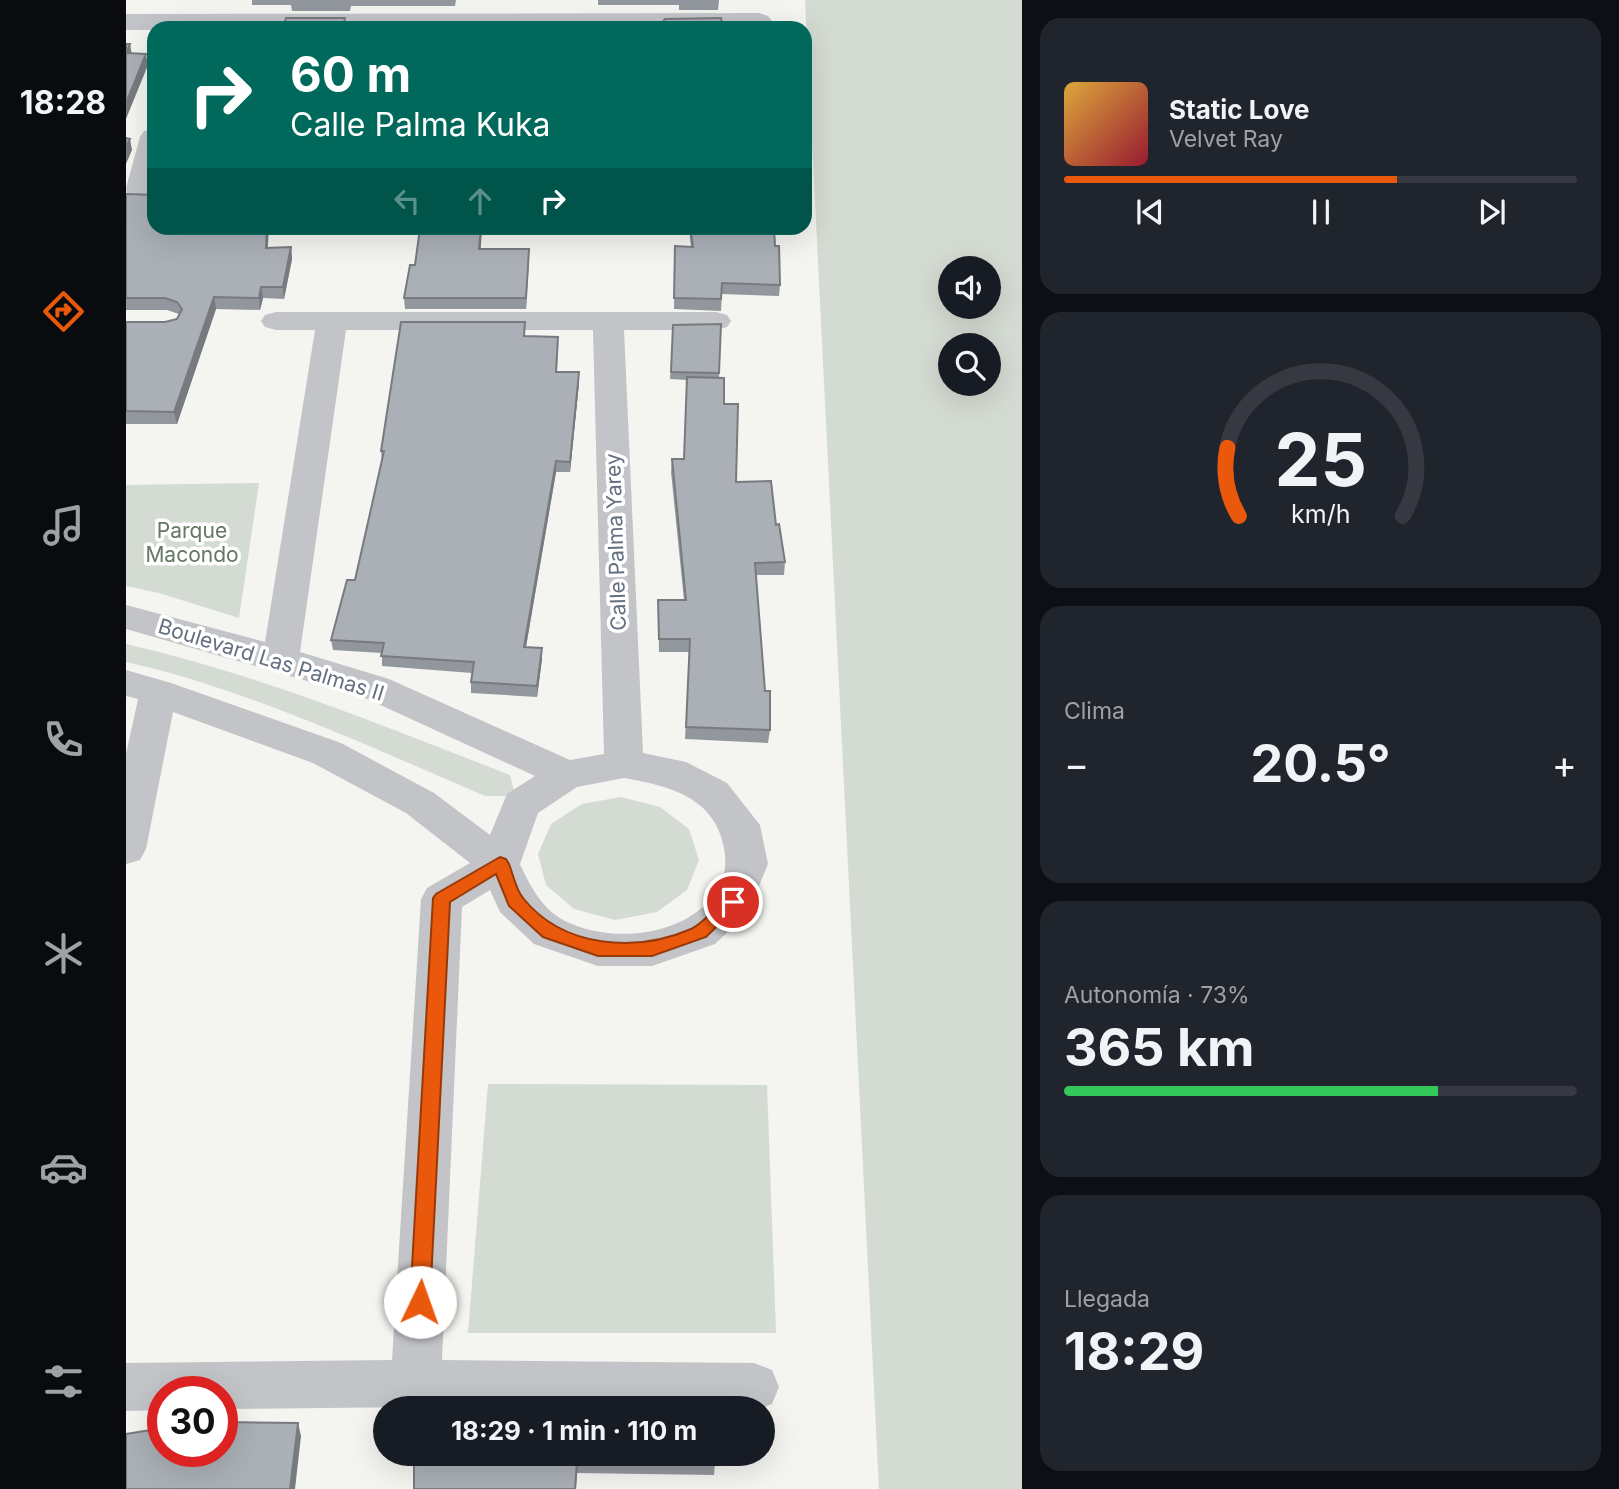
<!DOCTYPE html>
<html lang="es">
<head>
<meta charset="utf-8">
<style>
	body { margin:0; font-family:Inter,sans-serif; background:#20242c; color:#f1f3f6; height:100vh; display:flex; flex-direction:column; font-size:26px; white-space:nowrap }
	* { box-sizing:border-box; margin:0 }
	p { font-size:23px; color:#9ea1a6 }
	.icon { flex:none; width:38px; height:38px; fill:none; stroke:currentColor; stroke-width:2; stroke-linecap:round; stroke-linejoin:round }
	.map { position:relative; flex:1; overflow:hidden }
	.drawer { display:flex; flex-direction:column; gap:18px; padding:18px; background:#0d0f14; width:597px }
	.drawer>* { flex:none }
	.hud { position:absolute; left:21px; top:21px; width:665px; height:214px; border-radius:21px; box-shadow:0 7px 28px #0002; background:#00695c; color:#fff; overflow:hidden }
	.tools { position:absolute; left:812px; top:256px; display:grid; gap:14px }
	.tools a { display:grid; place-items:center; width:63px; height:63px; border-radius:50%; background:#171b24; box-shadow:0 7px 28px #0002; font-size:35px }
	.speed { position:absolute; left:21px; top:1376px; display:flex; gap:14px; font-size:35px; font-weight:700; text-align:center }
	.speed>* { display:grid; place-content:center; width:91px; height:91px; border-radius:50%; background:#171b24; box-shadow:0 7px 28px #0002; line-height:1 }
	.speed .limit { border:10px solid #d22; background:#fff; color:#111 }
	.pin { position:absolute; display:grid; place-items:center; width:60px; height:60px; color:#fff; margin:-30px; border:4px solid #fff; border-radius:50%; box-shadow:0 2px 7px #0007 }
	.me { position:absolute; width:77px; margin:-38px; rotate:3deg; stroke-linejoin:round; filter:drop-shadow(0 0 5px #0008) }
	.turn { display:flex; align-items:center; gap:24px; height:147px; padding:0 28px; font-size:32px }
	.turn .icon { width:91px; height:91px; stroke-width:2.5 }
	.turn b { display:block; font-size:49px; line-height:60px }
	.lanes { display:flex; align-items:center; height:66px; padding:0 28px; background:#0003; justify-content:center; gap:35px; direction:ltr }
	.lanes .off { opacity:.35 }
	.big { font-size:52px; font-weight:700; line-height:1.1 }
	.drawer .widget { flex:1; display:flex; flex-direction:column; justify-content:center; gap:10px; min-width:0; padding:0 24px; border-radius:21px; background:#20242c }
	.drawer .dial { align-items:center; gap:0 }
	.dial svg { height:182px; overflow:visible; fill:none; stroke:#363941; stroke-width:7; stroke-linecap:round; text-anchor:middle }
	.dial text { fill:#f1f3f6; stroke:none }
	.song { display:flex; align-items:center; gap:21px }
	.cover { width:84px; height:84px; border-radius:10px; background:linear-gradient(135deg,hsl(40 70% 55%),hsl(350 70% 35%)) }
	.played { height:7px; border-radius:4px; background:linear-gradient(90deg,#ea580c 65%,#363941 65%) }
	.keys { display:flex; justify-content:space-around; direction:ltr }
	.heat { display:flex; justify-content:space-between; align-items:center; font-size:38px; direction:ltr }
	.charge { height:10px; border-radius:5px; background:linear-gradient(90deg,#34c759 73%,#363941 0) }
	.trip { position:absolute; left:247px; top:1396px; width:402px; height:70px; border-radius:35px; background:#171b24; box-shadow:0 7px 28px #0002; font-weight:700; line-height:70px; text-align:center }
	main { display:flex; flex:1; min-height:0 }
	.menu { display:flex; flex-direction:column; width:126px; justify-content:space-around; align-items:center; background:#090b0e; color:#9ea1a6 }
	.menu .icon { width:49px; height:49px }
	.menu .active { color:#ea580c }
	.menu b { font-size:32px; color:#f1f3f6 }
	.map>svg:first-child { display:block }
	.green { fill:#d4dbd2; fill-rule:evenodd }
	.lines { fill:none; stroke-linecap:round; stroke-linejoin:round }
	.street { fill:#c2c4c8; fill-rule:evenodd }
	.wall { fill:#92979d }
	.shaded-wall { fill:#777b7f }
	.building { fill:#aab0b6; stroke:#777b7f; stroke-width:2 }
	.route { fill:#ea580c; stroke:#983908; stroke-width:2 }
	.labels { text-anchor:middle; stroke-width:7; stroke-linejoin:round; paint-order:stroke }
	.park-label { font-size:21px; fill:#647863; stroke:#fff }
	.street-label { font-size:21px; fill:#647080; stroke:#fff }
</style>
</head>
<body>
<main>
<nav class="menu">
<b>18:28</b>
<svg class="icon active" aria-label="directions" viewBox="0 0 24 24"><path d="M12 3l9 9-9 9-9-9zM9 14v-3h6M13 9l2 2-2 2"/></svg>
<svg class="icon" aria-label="music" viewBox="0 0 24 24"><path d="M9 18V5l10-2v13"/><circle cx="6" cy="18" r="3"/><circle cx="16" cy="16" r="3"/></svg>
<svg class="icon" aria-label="phone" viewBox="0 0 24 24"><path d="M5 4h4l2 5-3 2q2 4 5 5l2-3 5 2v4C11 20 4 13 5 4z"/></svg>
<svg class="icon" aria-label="climate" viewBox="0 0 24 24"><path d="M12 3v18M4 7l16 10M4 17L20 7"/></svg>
<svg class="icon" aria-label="car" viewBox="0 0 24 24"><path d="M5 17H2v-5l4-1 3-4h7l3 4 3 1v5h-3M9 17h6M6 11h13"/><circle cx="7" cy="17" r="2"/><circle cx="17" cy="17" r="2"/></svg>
<svg class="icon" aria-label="filters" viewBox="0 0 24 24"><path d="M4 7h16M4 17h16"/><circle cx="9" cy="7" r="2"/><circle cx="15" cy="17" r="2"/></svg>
</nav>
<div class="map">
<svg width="897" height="1489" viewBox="0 0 897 1489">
	<rect width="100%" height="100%" fill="#f4f4f0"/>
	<!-- green -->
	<path class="green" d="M 679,0 L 896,0 L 896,1489 L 753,1489 ZM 824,268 L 863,268 L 863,306 L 824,306 ZM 824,345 L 863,345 L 863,383 L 824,383 Z
		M 133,483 L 113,618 L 33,593 L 0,586 L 0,485 Z
		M 0,644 C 132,674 258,726 384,775 L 389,796 L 359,796 C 242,746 124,690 0,662 Z
		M 495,797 L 534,807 L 563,829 L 573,860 L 561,890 L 531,912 L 489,920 L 448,909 L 420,885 L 412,854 L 425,824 L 456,804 Z
		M 362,1084 L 641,1085 L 650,1333 L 342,1333 Z"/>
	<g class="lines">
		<!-- street -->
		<path class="street" d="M 633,13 L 642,16 L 646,21 L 642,26 L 0,30 L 0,14 Z
			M 28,129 L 26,196 L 22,202 L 12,204 L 2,202 L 0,188 L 14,137 L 18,131 Z
			M 150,312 L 590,312 L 601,315 L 605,321 L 601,327 L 590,330 L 498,330 L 517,753 L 560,762 L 601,783 L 634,825 L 642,864 L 622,913 L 589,944 L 526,966 L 472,966 L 408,944 L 374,912 L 364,890 L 336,907 L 316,1360 L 628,1363 L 646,1370 L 653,1387 L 646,1404 L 633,1409 L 290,1407 L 96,1409 L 96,1391 L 37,1391 L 37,1410 L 0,1411 L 0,1363 L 266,1360 L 295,899 L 301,888 L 344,863 L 280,813 L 187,763 L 47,712 L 20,849 L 14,860 L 0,864 L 0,754 L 12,699 L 0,696 L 0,670 L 45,683 L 215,743 L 308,793 L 364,835 L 381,794 L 409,776 L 237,697 L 0,629 L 0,605 L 139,642 L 189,330 L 150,330 L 139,327 L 135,321 L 139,315 ZM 220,330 L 467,330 L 478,754 L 444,760 L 263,679 L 174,652 ZM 498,778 C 543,786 589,797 598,848 C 601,863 599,880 590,893 C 558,937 485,944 439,921 C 416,909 404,886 394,864 L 412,813 L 451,787 Z"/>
	</g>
	<!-- wall -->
	<path class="wall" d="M 126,0 L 330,0 L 329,6 L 225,6 L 224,11 L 166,11 L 165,5 L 126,5 Z
		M 472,0 L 593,0 L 592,10 L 553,10 L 553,5 L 472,5 Z
		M 0,194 L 142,248 L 165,247 L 166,259 L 158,299 L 137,298 L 134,310 L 90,309 L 51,424 L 0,424 L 0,322 L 39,322 L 51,319 L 53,314 L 41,310 L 0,310 Z
		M 563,228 L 648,228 L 649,246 L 654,285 L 653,296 L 596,294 L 595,311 L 548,309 L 549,246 L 565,247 Z
		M 354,249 L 403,249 L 400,309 L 279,309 L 278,298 L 289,265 Z
		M 595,324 L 593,378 L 610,482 L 650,525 L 659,562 L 658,575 L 630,575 L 639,691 L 644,730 L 642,743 L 559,739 L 563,652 L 533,652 L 532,600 L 558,600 L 545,472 L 546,459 L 558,459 L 561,380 L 544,379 L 547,325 Z
		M 399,336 L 432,337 L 431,372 L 453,372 L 453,383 L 444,472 L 430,472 L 400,647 L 416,659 L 411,697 L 345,693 L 345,682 L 346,673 L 256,666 L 256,653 L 207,650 L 205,640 L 229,580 L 256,461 L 255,451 Z
		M 288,1454 L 589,1464 L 588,1475 L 451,1473 L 450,1489 L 288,1489 Z"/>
	<!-- shaded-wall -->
	<path class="shaded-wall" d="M 4,44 L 6,55 L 0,53 Z
		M 20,54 L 22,65 L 0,119 L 0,103 Z
		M 4,139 L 6,150 L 0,164 L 0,148 Z
		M 141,228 L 143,228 L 141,260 L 140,248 Z
		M 355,228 L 356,228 L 354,261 L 353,249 Z
		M 165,247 L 166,259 L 158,299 L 157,287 Z
		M 403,249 L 403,261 L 400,309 L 400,298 Z
		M 135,287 L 137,298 L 134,310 L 133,298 Z
		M 88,297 L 90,309 L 51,424 L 48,412 Z
		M 453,372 L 453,383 L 444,472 L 444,462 Z
		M 430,461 L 430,472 L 398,658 L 398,647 Z
		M 416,648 L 416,659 L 411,697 L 411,686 Z
		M 172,1423 L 175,1436 L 169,1489 L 164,1489 Z"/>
	<!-- building -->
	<path class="building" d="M 160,18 L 219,18 L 217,28 L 157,28 Z
		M 595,18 L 597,28 L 532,28 L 539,19 Z
		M 0,44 L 4,44 L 0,53 L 20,54 L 0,103 Z
		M 0,138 L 4,139 L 0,148 Z
		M 0,194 L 28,195 L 28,228 L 141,228 L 140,248 L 165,247 L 157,287 L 135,287 L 133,298 L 88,297 L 48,412 L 0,411 L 0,322 L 39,322 L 51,319 L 56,309 L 51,302 L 39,298 L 0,298 Z
		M 294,228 L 355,228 L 353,249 L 403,249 L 400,298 L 278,298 L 284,265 L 289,265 Z
		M 564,228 L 648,228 L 649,246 L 653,246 L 654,285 L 596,283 L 595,299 L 548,298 L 549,246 L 567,247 Z
		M 275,322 L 399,322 L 398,336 L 432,337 L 430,372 L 453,372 L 444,462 L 430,461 L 398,647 L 416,648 L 411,686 L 345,682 L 348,662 L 255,656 L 258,643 L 205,640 L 221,580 L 229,580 L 258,451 L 255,451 Z
		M 595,324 L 593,373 L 545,372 L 547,325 Z
		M 561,377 L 598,378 L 598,404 L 612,404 L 610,482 L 645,481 L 650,525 L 653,524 L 659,562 L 629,563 L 639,691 L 644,691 L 644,730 L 560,727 L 564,639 L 533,639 L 532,600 L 560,600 L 546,459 L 558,459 Z
		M 96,1422 L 172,1423 L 164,1489 L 0,1489 L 0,1434 L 37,1428 L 37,1451 L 96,1451 Z
		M 288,1454 L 589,1454 L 589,1464 L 451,1462 L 449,1489 L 288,1489 Z"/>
	<!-- route -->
	<path class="route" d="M 374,857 L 380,859 L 383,864 C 387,874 390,890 397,898 C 437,948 510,953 565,929 C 578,923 590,907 601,897 L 613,897 L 616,902 L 580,937 L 526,956 L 472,956 L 417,937 L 383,906 L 370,874 L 324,902 L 304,1302 L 302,1309 L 294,1311 L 287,1309 L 284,1302 L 307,898 L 310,894 Z"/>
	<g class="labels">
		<!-- park labels -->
		<g class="park-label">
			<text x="66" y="538">Parque<tspan x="66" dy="24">Macondo</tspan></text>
		</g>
		<!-- street labels -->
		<g class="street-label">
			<text transform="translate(490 542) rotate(-92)" y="7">Calle Palma Yarey</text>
			<text transform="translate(145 660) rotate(17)" y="7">Boulevard Las Palmas II</text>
		</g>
	</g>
</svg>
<div class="tools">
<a><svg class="icon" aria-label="sound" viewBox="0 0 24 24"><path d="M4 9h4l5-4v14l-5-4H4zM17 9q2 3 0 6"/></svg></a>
<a><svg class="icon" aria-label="search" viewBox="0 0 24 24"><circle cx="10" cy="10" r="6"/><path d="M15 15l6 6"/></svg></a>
</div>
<div class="speed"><div class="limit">30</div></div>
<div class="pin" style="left:607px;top:902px;background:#d93025"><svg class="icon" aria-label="arrive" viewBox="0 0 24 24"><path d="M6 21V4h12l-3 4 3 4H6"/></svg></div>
<svg class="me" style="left:294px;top:1302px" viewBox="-20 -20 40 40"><circle r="19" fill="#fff"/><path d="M0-13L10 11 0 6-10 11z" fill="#ea580c"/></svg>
<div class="trip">18:29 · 1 min · 110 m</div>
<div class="hud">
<div class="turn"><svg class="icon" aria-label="right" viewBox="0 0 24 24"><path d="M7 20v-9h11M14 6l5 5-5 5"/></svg><div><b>60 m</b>Calle Palma Kuka</div></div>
<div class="lanes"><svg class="icon off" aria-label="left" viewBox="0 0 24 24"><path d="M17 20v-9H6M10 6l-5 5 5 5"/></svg><svg class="icon off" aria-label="ahead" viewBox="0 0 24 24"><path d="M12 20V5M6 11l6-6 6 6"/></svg><svg class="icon" aria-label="right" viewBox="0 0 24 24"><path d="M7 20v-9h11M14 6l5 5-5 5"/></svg></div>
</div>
</div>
<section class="drawer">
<div class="widget">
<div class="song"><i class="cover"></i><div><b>Static Love</b><p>Velvet Ray</p></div></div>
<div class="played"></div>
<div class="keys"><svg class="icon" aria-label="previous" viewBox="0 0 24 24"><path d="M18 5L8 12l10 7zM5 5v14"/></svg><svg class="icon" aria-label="pause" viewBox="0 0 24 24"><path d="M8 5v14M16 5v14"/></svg><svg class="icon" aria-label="next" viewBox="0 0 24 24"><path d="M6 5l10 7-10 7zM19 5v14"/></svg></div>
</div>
<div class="widget dial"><svg viewBox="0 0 100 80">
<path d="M14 69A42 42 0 1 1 86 69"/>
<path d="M14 69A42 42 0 0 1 9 39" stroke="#ea580c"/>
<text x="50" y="56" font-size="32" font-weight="700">25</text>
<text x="50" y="72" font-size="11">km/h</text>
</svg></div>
<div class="widget"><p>Clima</p>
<div class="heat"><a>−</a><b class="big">20.5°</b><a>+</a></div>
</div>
<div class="widget"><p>Autonomía · 73%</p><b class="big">365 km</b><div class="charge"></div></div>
<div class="widget"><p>Llegada</p><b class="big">18:29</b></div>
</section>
</main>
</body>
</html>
